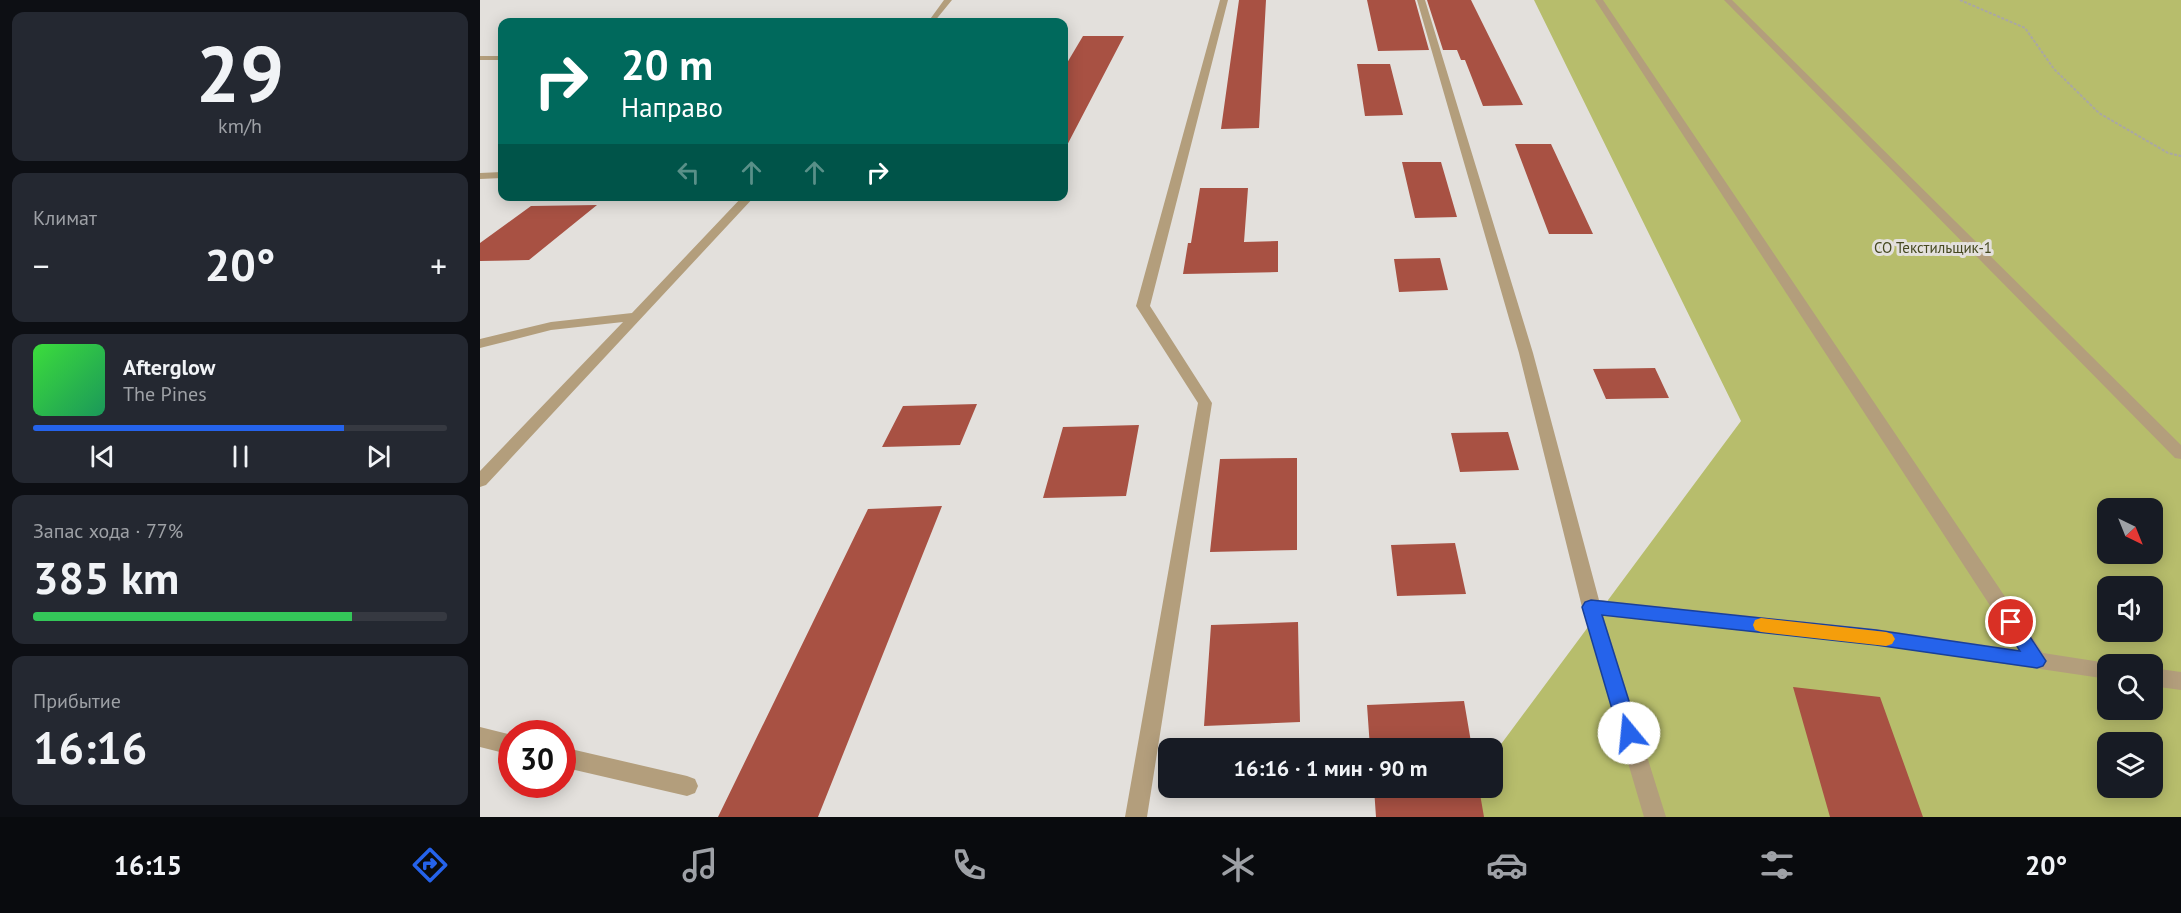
<!DOCTYPE html>
<html lang="ru">
<head>
<meta charset="utf-8">
<style>
	body { margin:0; font-family:"PT Sans",sans-serif; background:#242831; color:#f1f3f6; height:100vh; display:flex; flex-direction:column; font-size:22px; white-space:nowrap }
	* { box-sizing:border-box; margin:0 }
	p { font-size:20px; color:#9ea1a6 }
	.icon { flex:none; width:33px; height:33px; fill:none; stroke:currentColor; stroke-width:2; stroke-linecap:round; stroke-linejoin:round }
	.map { position:relative; flex:1; overflow:hidden }
	.drawer { display:flex; flex-direction:column; gap:12px; padding:12px; background:#0d0f14; width:480px }
	.drawer>* { flex:none }
	.guide { position:absolute; left:18px; top:18px; width:570px; height:183px; border-radius:12px; box-shadow:0 3px 15px #0003; background:#00695c; color:#fff; overflow:hidden }
	.needle { width:39px; rotate:137deg }
	.buttons { position:absolute; left:1617px; top:498px; display:grid; gap:12px }
	.buttons a { display:grid; place-items:center; width:66px; height:66px; border-radius:12px; background:#171b24; box-shadow:0 3px 15px #0003; font-size:30px }
	.speed { position:absolute; left:18px; top:720px; display:flex; gap:12px; font-size:30px; font-weight:700; text-align:center }
	.speed>* { display:grid; place-content:center; width:78px; height:78px; border-radius:50%; background:#171b24; box-shadow:0 3px 15px #0003; line-height:1 }
	.speed .limit { border:9px solid #d22; background:#fff; color:#111 }
	.pin { position:absolute; display:grid; place-items:center; width:51px; height:51px; color:#fff; margin:-26px; border:3px solid #fff; border-radius:50%; box-shadow:0 2px 6px #0007 }
	.me { position:absolute; width:66px; margin:-33px; rotate:343deg; stroke-linejoin:round; filter:drop-shadow(0 0 4px #0008) }
	.turn { display:flex; align-items:center; gap:21px; height:126px; padding:0 24px; font-size:27px }
	.turn .icon { width:78px; height:78px; stroke-width:2.5 }
	.turn b { display:block; font-size:42px; line-height:51px }
	.lanes { display:flex; align-items:center; height:57px; padding:0 24px; background:#0003; justify-content:center; gap:30px; direction:ltr }
	.lanes .off { opacity:.35 }
	.big { font-size:45px; font-weight:600; line-height:1.1 }
	.drawer .widget { flex:1; display:flex; flex-direction:column; justify-content:center; gap:9px; min-width:0; padding:0 21px; border-radius:12px; background:#242831 }
	.drawer .dial { align-items:center; gap:0 }
	.dial b { font-size:78px; line-height:1 }
	.song { display:flex; align-items:center; gap:18px }
	.cover { width:72px; height:72px; border-radius:9px; background:linear-gradient(135deg,hsl(120 70% 55%),hsl(150 70% 35%)) }
	.played { height:6px; border-radius:3px; background:linear-gradient(90deg,#2563eb 75%,#363941 75%) }
	.keys { display:flex; justify-content:space-around; direction:ltr }
	.heat { display:flex; justify-content:space-between; align-items:center; font-size:33px; direction:ltr }
	.charge { height:9px; border-radius:4px; background:linear-gradient(90deg,#34c759 77%,#363941 0) }
	.trip { position:absolute; left:678px; top:738px; width:345px; height:60px; border-radius:12px; background:#171b24; box-shadow:0 3px 15px #0003; font-weight:600; line-height:60px; text-align:center }
	.tabs { display:flex; height:96px; justify-content:space-around; align-items:center; background:#090b0e; color:#9ea1a6 }
	.tabs .icon { width:42px; height:42px }
	.tabs .current { color:#2563eb }
	.tabs b { font-size:27px; color:#f1f3f6 }
	main { display:flex; flex:1; min-height:0 }
	.map>svg:first-child { display:block }
	.green { fill:#b7bd6c; fill-rule:evenodd }
	.building { fill:#a85143 }
	.lines { fill:none; stroke-linecap:round; stroke-linejoin:round }
	.path { stroke:#aaa7a4; stroke-width:2; stroke-dasharray:3 1.5; stroke-linecap:butt }
	.service { fill:#b39e7c; fill-rule:evenodd }
	.minor { fill:#b39e7c; fill-rule:evenodd }
	.route { fill:#2563eb; stroke:#184099; stroke-width:1.5 }
	.slow { fill:#f59e0b }
	.labels { text-anchor:middle; stroke-width:6; stroke-linejoin:round; paint-order:stroke }
	.far-park-label { font-size:15px; fill:#454820; stroke:#e3e0dc }
</style>
</head>
<body>
<main>
<section class="drawer">
<div class="widget dial"><b>29</b><p>km/h</p></div>
<div class="widget"><p>Климат</p>
<div class="heat"><a>−</a><b class="big">20°</b><a>+</a></div>
</div>
<div class="widget">
<div class="song"><i class="cover"></i><div><b>Afterglow</b><p>The Pines</p></div></div>
<div class="played"></div>
<div class="keys"><svg class="icon" aria-label="previous" viewBox="0 0 24 24"><path d="M18 5L8 12l10 7zM5 5v14"/></svg><svg class="icon" aria-label="pause" viewBox="0 0 24 24"><path d="M8 5v14M16 5v14"/></svg><svg class="icon" aria-label="next" viewBox="0 0 24 24"><path d="M6 5l10 7-10 7zM19 5v14"/></svg></div>
</div>
<div class="widget"><p>Запас хода · 77%</p><b class="big">385 km</b><div class="charge"></div></div>
<div class="widget"><p>Прибытие</p><b class="big">16:16</b></div>
</section>
<div class="map">
<svg width="1701" height="817" viewBox="0 0 1701 817">
	<rect width="100%" height="100%" fill="#e3e0dc"/>
	<!-- green -->
	<path class="green" d="M 1054,0 L 1701,0 L 1701,817 L 966,817 L 988,788 L 1012,788 L 1013,755 L 1261,421 ZM 1628,508 L 1672,508 L 1672,554 L 1628,554 ZM 1628,586 L 1672,586 L 1672,632 L 1628,632 ZM 1628,664 L 1672,664 L 1672,710 L 1628,710 ZM 1628,742 L 1672,742 L 1672,788 L 1628,788 Z"/>
	<!-- building -->
	<path class="building" d="M 759,0 L 786,0 L 779,128 L 741,129 Z
		M 887,0 L 935,0 L 949,50 L 898,51 Z
		M 947,0 L 991,0 L 1043,105 L 1003,106 L 985,60 L 981,60 L 977,50 L 963,50 Z
		M 603,36 L 644,36 L 584,151 L 584,68 Z
		M 877,64 L 910,64 L 923,115 L 885,116 Z
		M 1035,144 L 1071,144 L 1113,234 L 1069,234 Z
		M 922,162 L 961,162 L 977,217 L 935,218 Z
		M 720,188 L 768,188 L 764,242 L 798,241 L 798,272 L 703,274 L 708,243 L 711,243 Z
		M 117,205 L 49,260 L 0,261 L 0,243 L 51,206 Z
		M 960,258 L 968,290 L 919,292 L 914,259 Z
		M 1175,368 L 1189,398 L 1126,399 L 1113,369 Z
		M 497,404 L 480,445 L 402,447 L 423,406 Z
		M 659,425 L 646,496 L 563,498 L 583,427 Z
		M 1028,432 L 1039,470 L 980,472 L 971,433 Z
		M 817,458 L 817,550 L 730,552 L 740,459 Z
		M 462,506 L 338,817 L 238,817 L 388,509 Z
		M 975,543 L 986,594 L 917,596 L 911,545 Z
		M 818,622 L 820,722 L 724,726 L 731,625 Z
		M 1313,687 L 1400,697 L 1443,817 L 1350,817 Z
		M 984,701 L 992,748 L 890,748 L 887,705 Z
		M 894,788 L 999,788 L 1004,817 L 896,817 Z"/>
	<g class="lines">
		<!-- path -->
		<path class="path" d="M 1480,0 L 1545,28 L 1574,69 L 1619,113 L 1688,153 L 1701,156"/>
		<!-- service -->
		<path class="service" d="M 263,196 L 275,196 L 6,485 L 0,487 L 0,471 L 143,322 L 71,330 L 0,348 L 0,339 L 71,322 L 152,313 Z
			M 0,727 L 32,735 L 32,755 L 0,747 Z
			M 82,747 L 207,776 L 215,779 L 218,786 L 215,793 L 207,796 L 82,767 Z"/>
		<!-- minor -->
		<path class="minor" d="M 464,0 L 472,0 L 454,22 L 448,22 Z
			M 740,0 L 748,0 L 670,306 L 732,403 L 667,817 L 645,817 L 718,403 L 656,306 Z
			M 937,0 L 945,0 L 1053,353 L 1119,600 L 1396,629 L 1539,650 L 1115,0 L 1123,0 L 1563,653 L 1634,664 L 1628,664 L 1628,679 L 1396,645 L 1123,616 L 1186,817 L 1164,817 L 1102,607 L 1039,353 Z
			M 1244,0 L 1252,0 L 1701,445 L 1701,459 L 1695,458 Z
			M 0,56 L 22,56 L 22,60 L 0,60 Z
			M 22,172 L 22,178 L 0,179 L 0,173 Z
			M 1672,668 L 1701,672 L 1701,690 L 1672,686 Z"/>
	</g>
	<!-- route -->
	<path class="route" d="M 1111,600 L 1396,630 L 1540,651 L 1522,622 L 1525,617 L 1531,615 L 1537,617 L 1566,661 L 1563,666 L 1557,668 L 1396,645 L 1122,615 L 1159,733 L 1156,739 L 1149,742 L 1142,739 L 1139,733 L 1102,607 L 1105,602 Z"/>
	<!-- slow -->
	<path class="slow" d="M 1281,618 L 1406,632 L 1412,634 L 1415,639 L 1412,644 L 1406,646 L 1281,632 L 1275,630 L 1273,625 L 1275,620 Z"/>
	<g class="labels">
		<!-- far-park labels -->
		<g class="far-park-label">
			<text x="1453" y="253">СО Текстильщик-1</text>
		</g>
	</g>
</svg>
<div class="buttons">
<a><svg class="needle" viewBox="-14 -14 28 28"><path d="M0-13l5 13h-10z" fill="#e53935"/><path d="M0 13l5-13h-10z" fill="#9ea1a6"/></svg></a>
<a><svg class="icon" aria-label="sound" viewBox="0 0 24 24"><path d="M4 9h4l5-4v14l-5-4H4zM17 9q2 3 0 6"/></svg></a>
<a><svg class="icon" aria-label="search" viewBox="0 0 24 24"><circle cx="10" cy="10" r="6"/><path d="M15 15l6 6"/></svg></a>
<a><svg class="icon" aria-label="layers" viewBox="0 0 24 24"><path d="M12 4l9 5-9 5-9-5zM3 14l9 5 9-5"/></svg></a>
</div>
<div class="speed"><div class="limit">30</div></div>
<div class="pin" style="left:1531px;top:622px;background:#d93025"><svg class="icon" aria-label="arrive" viewBox="0 0 24 24"><path d="M6 21V4h12l-3 4 3 4H6"/></svg></div>
<svg class="me" style="left:1149px;top:733px" viewBox="-20 -20 40 40"><circle r="19" fill="#fff"/><path d="M0-13L10 11 0 6-10 11z" fill="#2563eb"/></svg>
<div class="trip">16:16 · 1 мин · 90 m</div>
<div class="guide">
<div class="turn"><svg class="icon" aria-label="right" viewBox="0 0 24 24"><path d="M7 20v-9h11M14 6l5 5-5 5"/></svg><div><b>20 m</b>Направо</div></div>
<div class="lanes"><svg class="icon off" aria-label="left" viewBox="0 0 24 24"><path d="M17 20v-9H6M10 6l-5 5 5 5"/></svg><svg class="icon off" aria-label="ahead" viewBox="0 0 24 24"><path d="M12 20V5M6 11l6-6 6 6"/></svg><svg class="icon off" aria-label="ahead" viewBox="0 0 24 24"><path d="M12 20V5M6 11l6-6 6 6"/></svg><svg class="icon" aria-label="right" viewBox="0 0 24 24"><path d="M7 20v-9h11M14 6l5 5-5 5"/></svg></div>
</div>
</div>
</main>
<nav class="tabs">
<b>16:15</b>
<svg class="icon current" aria-label="directions" viewBox="0 0 24 24"><path d="M12 3l9 9-9 9-9-9zM9 14v-3h6M13 9l2 2-2 2"/></svg>
<svg class="icon" aria-label="music" viewBox="0 0 24 24"><path d="M9 18V5l10-2v13"/><circle cx="6" cy="18" r="3"/><circle cx="16" cy="16" r="3"/></svg>
<svg class="icon" aria-label="phone" viewBox="0 0 24 24"><path d="M5 4h4l2 5-3 2q2 4 5 5l2-3 5 2v4C11 20 4 13 5 4z"/></svg>
<svg class="icon" aria-label="climate" viewBox="0 0 24 24"><path d="M12 3v18M4 7l16 10M4 17L20 7"/></svg>
<svg class="icon" aria-label="car" viewBox="0 0 24 24"><path d="M5 17H2v-5l4-1 3-4h7l3 4 3 1v5h-3M9 17h6M6 11h13"/><circle cx="7" cy="17" r="2"/><circle cx="17" cy="17" r="2"/></svg>
<svg class="icon" aria-label="filters" viewBox="0 0 24 24"><path d="M4 7h16M4 17h16"/><circle cx="9" cy="7" r="2"/><circle cx="15" cy="17" r="2"/></svg>
<b>20°</b>
</nav>
</body>
</html>
